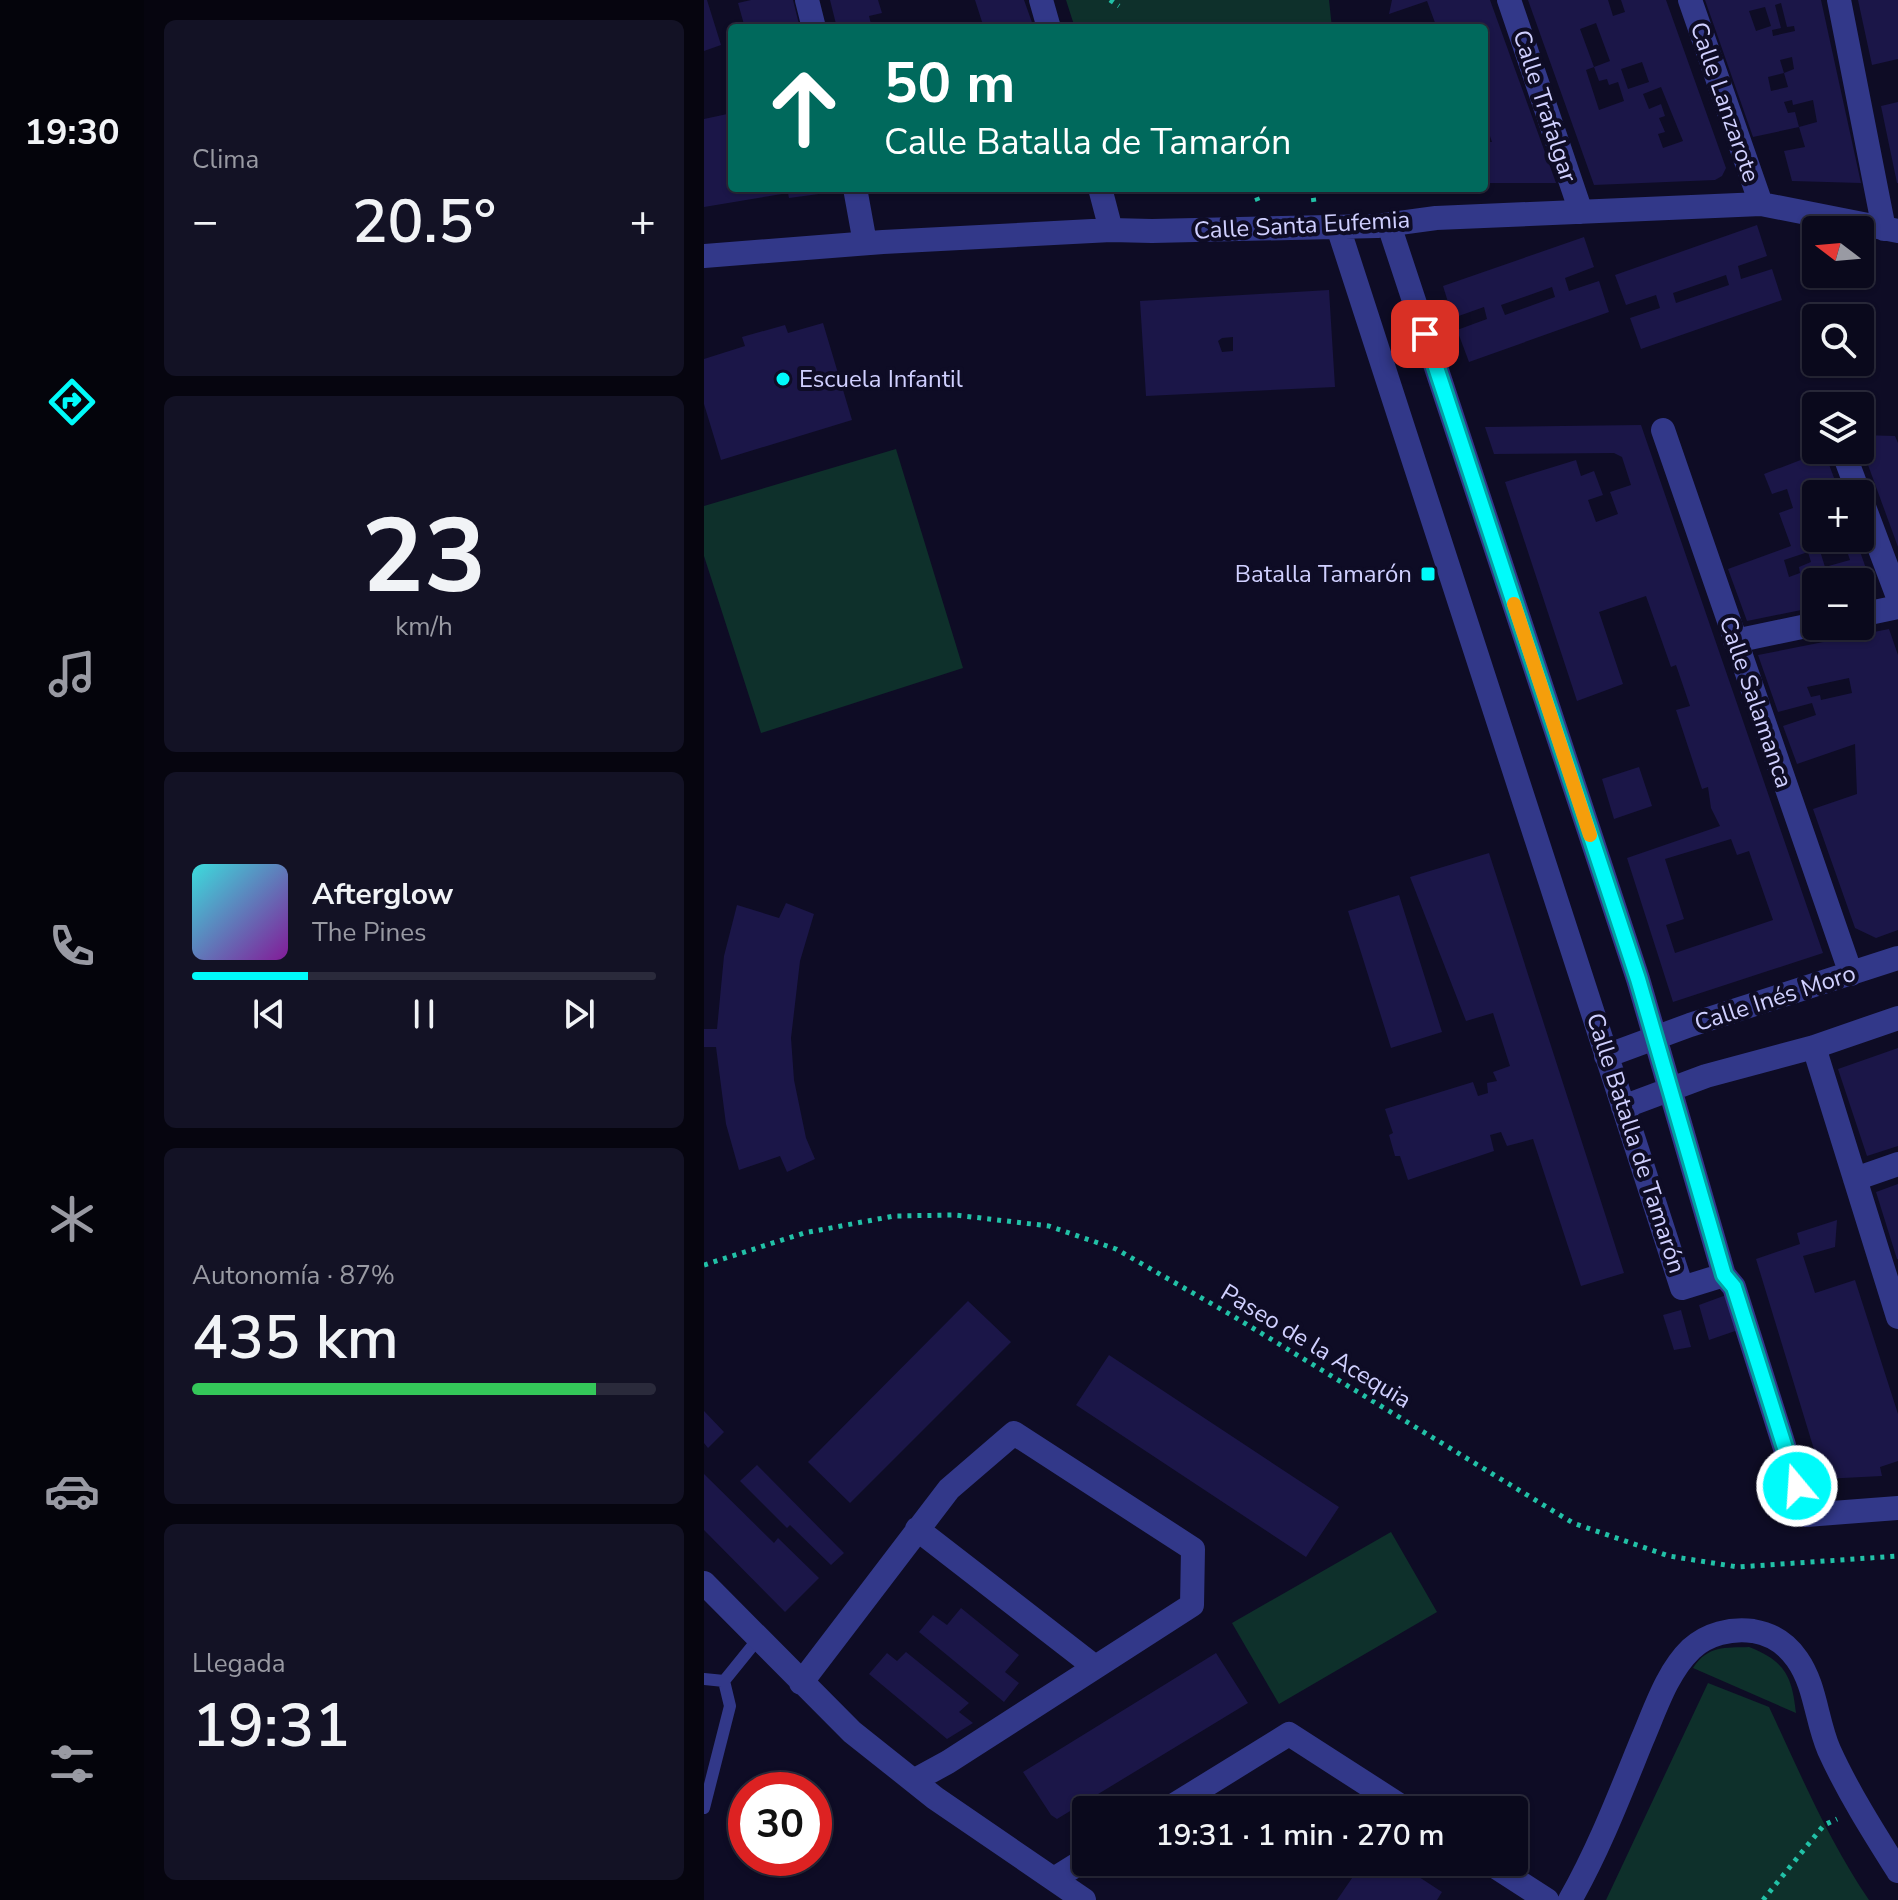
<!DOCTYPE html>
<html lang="es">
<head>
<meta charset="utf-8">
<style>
	body { margin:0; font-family:"Nunito Sans",sans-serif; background:#131225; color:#f1f3f6; height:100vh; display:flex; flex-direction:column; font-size:30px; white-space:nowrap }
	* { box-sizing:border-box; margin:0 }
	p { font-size:26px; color:#999aa3 }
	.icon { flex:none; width:44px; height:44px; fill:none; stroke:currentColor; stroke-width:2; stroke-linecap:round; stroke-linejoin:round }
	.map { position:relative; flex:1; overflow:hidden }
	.details { display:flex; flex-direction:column; gap:20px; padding:20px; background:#06050f; width:560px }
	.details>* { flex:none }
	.top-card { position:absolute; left:24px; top:24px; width:760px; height:168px; border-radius:8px; box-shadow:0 2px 6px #0004,0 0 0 2px #2a2a3b; background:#00695c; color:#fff; overflow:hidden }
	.needle { width:52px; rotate:286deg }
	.controls { position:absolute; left:1098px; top:216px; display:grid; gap:16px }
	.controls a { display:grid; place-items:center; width:72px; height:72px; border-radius:8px; background:#0a091c; box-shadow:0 2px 6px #0004,0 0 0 2px #2a2a3b; font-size:40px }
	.speed { position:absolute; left:24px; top:1772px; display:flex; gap:16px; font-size:40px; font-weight:700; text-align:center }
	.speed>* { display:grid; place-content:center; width:104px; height:104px; border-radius:50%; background:#0a091c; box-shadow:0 2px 6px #0004,0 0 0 2px #2a2a3b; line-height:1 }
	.speed .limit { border:12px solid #d22; background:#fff; color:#111 }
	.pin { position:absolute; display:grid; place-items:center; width:68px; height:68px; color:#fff; margin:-34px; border-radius:16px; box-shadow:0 4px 12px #0006 }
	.me { position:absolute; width:88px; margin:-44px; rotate:342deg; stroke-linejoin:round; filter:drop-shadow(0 0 6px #0008) }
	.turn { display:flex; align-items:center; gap:28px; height:168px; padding:0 24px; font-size:36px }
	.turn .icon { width:104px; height:104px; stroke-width:2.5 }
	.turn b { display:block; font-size:56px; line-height:68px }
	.big { font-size:60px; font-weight:600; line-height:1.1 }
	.details .tile { flex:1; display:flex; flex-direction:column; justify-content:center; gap:12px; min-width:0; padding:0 28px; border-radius:12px; background:#131225 }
	.details .dial { align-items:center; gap:0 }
	.dial b { font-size:104px; line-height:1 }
	.song { display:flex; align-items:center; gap:24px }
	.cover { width:96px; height:96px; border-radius:12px; background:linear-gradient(135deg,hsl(180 70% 55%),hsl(290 70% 35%)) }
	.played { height:8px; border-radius:4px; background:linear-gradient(90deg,#00fbfa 25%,#2a2a3b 25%) }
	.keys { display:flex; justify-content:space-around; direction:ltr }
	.heat { display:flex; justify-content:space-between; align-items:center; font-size:44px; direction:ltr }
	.charge { height:12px; border-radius:6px; background:linear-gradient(90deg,#34c759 87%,#2a2a3b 0) }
	.trip { position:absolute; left:368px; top:1796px; width:456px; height:80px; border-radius:8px; background:#0a091c; box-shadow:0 2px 6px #0004,0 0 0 2px #2a2a3b; font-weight:600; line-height:80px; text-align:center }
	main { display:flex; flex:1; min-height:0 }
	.dock { display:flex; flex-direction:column; width:144px; justify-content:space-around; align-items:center; background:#04040b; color:#999aa3 }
	.dock .icon { width:56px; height:56px }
	.dock .current { color:#00fbfa }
	.dock b { font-size:36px; color:#f1f3f6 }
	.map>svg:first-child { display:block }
	.green { fill:#0e302b }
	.building { fill:#1b1648; fill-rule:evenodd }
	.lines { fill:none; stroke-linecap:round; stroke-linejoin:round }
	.path { stroke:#22c1a7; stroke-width:5; stroke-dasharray:4 6; stroke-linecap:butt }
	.lane { stroke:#323889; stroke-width:12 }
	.street { stroke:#323889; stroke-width:24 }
	.route-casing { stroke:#00a3a2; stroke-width:20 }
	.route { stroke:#00fbfa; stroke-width:14 }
	.slow { stroke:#f59e0b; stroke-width:14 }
	.poi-dot { fill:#00fbfa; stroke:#0e0c25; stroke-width:3 }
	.labels { text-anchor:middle; stroke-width:8; stroke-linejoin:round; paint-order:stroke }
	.street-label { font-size:24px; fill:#d0d0ff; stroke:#0e0c25 }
	.poi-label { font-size:24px; fill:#d0d0ff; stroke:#0e0c25; text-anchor:start }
</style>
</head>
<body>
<main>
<nav class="dock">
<b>19:30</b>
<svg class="icon current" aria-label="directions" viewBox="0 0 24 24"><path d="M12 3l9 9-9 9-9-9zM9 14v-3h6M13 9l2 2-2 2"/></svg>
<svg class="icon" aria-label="music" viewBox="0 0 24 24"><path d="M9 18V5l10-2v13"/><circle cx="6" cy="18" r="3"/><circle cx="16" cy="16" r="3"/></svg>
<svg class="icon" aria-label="phone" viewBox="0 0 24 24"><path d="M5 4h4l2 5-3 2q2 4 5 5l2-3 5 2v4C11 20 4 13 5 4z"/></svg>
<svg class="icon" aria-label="climate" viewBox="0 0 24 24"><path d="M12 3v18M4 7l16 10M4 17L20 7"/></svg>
<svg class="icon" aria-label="car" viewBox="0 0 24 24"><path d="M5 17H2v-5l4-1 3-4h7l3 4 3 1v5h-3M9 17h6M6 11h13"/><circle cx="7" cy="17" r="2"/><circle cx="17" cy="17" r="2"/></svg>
<svg class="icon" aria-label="filters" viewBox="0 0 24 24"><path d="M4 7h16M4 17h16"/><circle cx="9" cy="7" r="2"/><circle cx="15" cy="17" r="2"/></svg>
</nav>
<section class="details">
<div class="tile"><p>Clima</p>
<div class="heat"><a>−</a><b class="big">20.5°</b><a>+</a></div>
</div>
<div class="tile dial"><b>23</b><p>km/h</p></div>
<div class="tile">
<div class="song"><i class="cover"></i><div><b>Afterglow</b><p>The Pines</p></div></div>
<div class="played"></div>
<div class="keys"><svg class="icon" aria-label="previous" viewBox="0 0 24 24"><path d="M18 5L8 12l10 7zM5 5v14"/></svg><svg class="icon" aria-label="pause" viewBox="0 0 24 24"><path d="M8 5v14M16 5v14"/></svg><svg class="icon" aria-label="next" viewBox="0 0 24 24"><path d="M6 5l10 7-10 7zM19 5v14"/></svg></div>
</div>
<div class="tile"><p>Autonomía · 87%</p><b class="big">435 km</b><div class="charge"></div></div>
<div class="tile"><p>Llegada</p><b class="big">19:31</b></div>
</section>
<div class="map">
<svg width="1194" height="1900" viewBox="0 0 1194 1900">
	<rect width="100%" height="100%" fill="#0e0c25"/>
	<!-- green -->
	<path class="green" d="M 362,0 L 625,0 L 628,28 L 371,28 Z
		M 192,449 L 259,668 L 57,733 L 0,556 L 0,506 Z
		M 687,1532 L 733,1612 L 575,1704 L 528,1623 Z
		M 1045,1647 C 1081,1661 1088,1676 1092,1713 L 989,1668 C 1004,1645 1021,1648 1045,1647 Z
		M 1004,1683 L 1065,1707 C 1096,1773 1124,1840 1165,1900 L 902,1900 Z"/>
	<!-- building -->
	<path class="building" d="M 0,0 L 3,0 L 17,45 L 0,51 Z
		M 47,0 L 89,0 L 96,28 L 58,28 L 57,26 L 41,28 L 34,3 Z
		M 126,0 L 174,0 L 178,13 L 165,16 L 168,28 L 133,28 Z
		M 271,0 L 320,0 L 330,28 L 280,28 Z
		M 688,0 L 786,0 L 852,183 L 780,183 L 780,142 L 788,142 L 782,124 L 780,125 L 780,94 L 783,93 L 780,82 L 780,28 L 733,28 L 723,1 L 685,14 Z
		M 824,0 L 904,0 L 909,16 L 921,12 L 917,0 L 962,0 L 1022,168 L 1018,176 L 1011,180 L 890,185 ZM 892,23 L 906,61 L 890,67 L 876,29 ZM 938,62 L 945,82 L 924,89 L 917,69 ZM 890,67 L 895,81 L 903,79 L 905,85 L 914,82 L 920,101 L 895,110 L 882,70 ZM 957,87 L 979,141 L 959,148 L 954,134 L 961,132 L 955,118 L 961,116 L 957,104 L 945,109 L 939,94 Z
		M 1001,0 L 1117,0 L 1157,183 L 1088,181 L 1080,151 L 1101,147 L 1095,127 L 1113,122 L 1109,100 L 1089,105 L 1088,100 L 1080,102 L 1084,113 L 1091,112 L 1095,127 L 1049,137 ZM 1077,3 L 1083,27 L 1090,26 L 1091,31 L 1069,36 L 1068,30 L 1077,28 L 1071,5 ZM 1061,7 L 1067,26 L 1052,31 L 1045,11 ZM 1088,57 L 1090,69 L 1080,73 L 1084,87 L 1067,91 L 1064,77 L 1080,73 L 1076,60 Z
		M 1154,0 L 1194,0 L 1194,59 L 1168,65 Z
		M 1194,102 L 1194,183 L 1193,183 L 1177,106 Z
		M 28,113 L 28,188 L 136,188 L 137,191 L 85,198 L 84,193 L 0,207 L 0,119 Z
		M 1053,225 L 1063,256 L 1034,266 L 1037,279 L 1068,269 L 1078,300 L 937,349 L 926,318 L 956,308 L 952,295 L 922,305 L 911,275 ZM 1022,275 L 1025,285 L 972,303 L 969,293 Z
		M 880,237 L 890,267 L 861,278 L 865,291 L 895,281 L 905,312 L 765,362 L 753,330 L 783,319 L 780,307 L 749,318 L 739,286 ZM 848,287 L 851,297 L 801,315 L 797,305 Z
		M 625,290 L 631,387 L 442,396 L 436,301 ZM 529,337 L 529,351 L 518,352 L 514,341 L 518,338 Z
		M 119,323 L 148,420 L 17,460 L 0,404 L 0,359 L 41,346 L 38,337 L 81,325 L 84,333 Z
		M 937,425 L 1119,953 L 969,1002 L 923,858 L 1016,826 L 1007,808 L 1004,787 L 998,789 L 972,710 L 986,706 L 972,665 L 967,667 L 942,596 L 895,612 L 919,684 L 873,701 L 801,482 L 872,460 L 877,476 L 890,471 L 899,495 L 884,500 L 892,522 L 914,514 L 906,492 L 927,485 L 918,457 L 910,453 L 790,454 L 781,427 ZM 1027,839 L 1033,855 L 1045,851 L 1069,920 L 971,953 L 962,925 L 980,919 L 961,859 Z
		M 1156,435 L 1191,436 L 1194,443 L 1194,547 L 1156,443 Z
		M 1120,451 L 1136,494 L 1112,494 L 1112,538 L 1121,567 L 1146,560 L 1141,545 L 1153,543 L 1171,594 L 1156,597 L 1156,582 L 1112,582 L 1112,607 L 1043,621 L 1024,569 L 1087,546 L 1075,513 L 1089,508 L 1083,489 L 1068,494 L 1060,474 ZM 1104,552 L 1107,562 L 1095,567 L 1096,573 L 1085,577 L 1080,560 Z
		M 1185,629 L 1194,655 L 1194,930 L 1172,938 L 1151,928 L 1109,809 L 1153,794 L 1151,744 L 1093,764 L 1079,726 L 1112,715 L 1108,703 L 1074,712 L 1054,655 ZM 1145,678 L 1148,693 L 1117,700 L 1116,695 L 1107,697 L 1103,687 Z
		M 935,767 L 948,806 L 910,819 L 898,779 Z
		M 785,853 L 920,1273 L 877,1286 L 829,1139 L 803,1146 L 797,1132 L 786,1135 L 790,1151 L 704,1180 L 696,1156 L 691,1156 L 685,1135 L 689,1133 L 681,1109 L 769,1082 L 774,1096 L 784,1093 L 783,1083 L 793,1081 L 789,1072 L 806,1066 L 789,1013 L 762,1021 L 706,877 Z
		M 695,895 L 738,1032 L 687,1048 L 644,911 Z
		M 82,903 L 110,914 L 96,961 L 87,1038 L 90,1080 L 102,1138 L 111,1159 L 83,1172 L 76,1156 L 35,1170 L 22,1124 L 12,1047 L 0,1047 L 0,1029 L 13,1029 L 20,956 L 33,905 L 75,918 Z
		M 1194,1048 L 1194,1146 L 1163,1156 L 1134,1069 Z
		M 1194,1184 L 1194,1259 L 1193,1259 L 1172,1192 Z
		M 1133,1220 L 1131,1247 L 1099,1256 L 1111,1293 L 1151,1280 L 1194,1414 L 1194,1461 L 1176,1467 L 1178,1476 L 1119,1479 L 1052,1259 L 1096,1244 L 1093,1233 Z
		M 1025,1294 L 1037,1329 L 1005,1340 L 995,1305 Z
		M 264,1301 L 307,1342 L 146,1503 L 104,1462 Z
		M 977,1310 L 987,1347 L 970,1350 L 959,1315 Z
		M 405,1355 L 635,1507 L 602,1557 L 372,1405 Z
		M 0,1411 L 20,1432 L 4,1448 L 0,1443 Z
		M 53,1465 L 140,1553 L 127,1565 L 86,1525 L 83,1528 L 36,1481 Z
		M 0,1474 L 70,1543 L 74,1538 L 115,1578 L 81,1612 L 0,1530 Z
		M 257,1608 L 315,1655 L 301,1672 L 315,1683 L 300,1702 L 215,1632 L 229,1615 L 243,1625 Z
		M 202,1652 L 265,1703 L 255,1712 L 269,1723 L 243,1739 L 165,1674 L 183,1653 L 193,1661 Z
		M 512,1653 L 544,1703 L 353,1819 L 347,1815 L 319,1772 Z
		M 659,1862 L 692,1862 L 738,1892 L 733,1900 L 633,1900 Z"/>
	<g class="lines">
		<!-- path -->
		<path class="path" d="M 406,0 L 415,6
			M 549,188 L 554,201
			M 608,188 L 610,203
			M 0,1265 L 100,1233 L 190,1216 L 251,1215 L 345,1226 L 412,1249 L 529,1316 L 869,1523 L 965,1556 L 1034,1567 L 1194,1556
			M 1059,1900 L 1120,1825 L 1133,1819"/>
		<!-- lane -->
		<path class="lane" d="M 0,1679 L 20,1681 L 54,1639
			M 0,1808 L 26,1706 L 20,1681"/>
		<!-- street -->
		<path class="street" d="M 103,0 L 110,28
			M 337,0 L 345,28
			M 805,0 L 877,212
			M 986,0 L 1057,204
			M 1135,0 L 1180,229
			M 151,188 L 161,243
			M 396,188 L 407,230
			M 634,227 L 978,1288 L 1020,1275 L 934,979 L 685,225
			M 0,256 L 179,242 L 407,230 L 448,231 L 673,226 L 732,218 L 1057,204 L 1194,231
			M 959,430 L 1147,974
			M 1139,451 L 1155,494
			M 1156,496 L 1194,597
			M 1156,615 L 1194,607
			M 1031,641 L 1112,624
			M 1110,1047 L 1194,1317
			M 902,1056 L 986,1025 L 1194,958
			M 919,1107 L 1002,1076 L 1110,1047 L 1194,1018
			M 1151,1179 L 1194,1164
			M 1020,1275 L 1030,1287 L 1102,1515 L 1194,1508
			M 213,1529 L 391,1667
			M 0,1583 L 148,1732 L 231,1798 L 380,1900
			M 97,1683 L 245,1489 L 310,1433 L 489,1549 L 488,1605 L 244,1762 L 211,1780
			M 462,1810 L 585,1734 L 703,1810
			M 784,1862 L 843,1900
			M 350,1879 L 382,1859
			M 866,1900 C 895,1849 916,1794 938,1740 C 951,1710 963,1672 987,1649 C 1003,1634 1027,1628 1049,1631 C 1067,1634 1082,1643 1093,1659 C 1112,1686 1112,1720 1125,1750 C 1144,1792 1170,1833 1194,1871"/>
	</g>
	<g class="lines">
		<!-- route casing -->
		<g class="route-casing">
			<path id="route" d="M 721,334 L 934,979 L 1020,1275 L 1030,1287 L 1093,1486"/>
		</g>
		<!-- route -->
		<use href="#route" class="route"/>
		<!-- slow -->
		<path class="slow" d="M 810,604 L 886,835"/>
	</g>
	<!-- markers -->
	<g class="poi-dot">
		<circle cx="79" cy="379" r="8"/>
		<rect x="716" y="566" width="16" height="16" rx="4"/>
	</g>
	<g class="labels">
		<!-- street labels -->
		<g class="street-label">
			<text transform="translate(1021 102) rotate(71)" y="8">Calle Lanzarote</text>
			<text transform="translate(841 106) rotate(72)" y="8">Calle Trafalgar</text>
			<text transform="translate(598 225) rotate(-3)" y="8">Calle Santa Eufemia</text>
			<text transform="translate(1052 702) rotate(71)" y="8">Calle Salamanca</text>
			<text transform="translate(1071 998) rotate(-18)" y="8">Calle Inés Moro</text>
			<text transform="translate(932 1143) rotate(72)" y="8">Calle Batalla de Tamarón</text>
			<text transform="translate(612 1346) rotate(31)" y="8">Paseo de la Acequia</text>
		</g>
		<!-- poi labels -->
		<g class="poi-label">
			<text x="95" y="387">Escuela Infantil</text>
			<text x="708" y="582" text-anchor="end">Batalla Tamarón</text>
		</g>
	</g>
</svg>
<div class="controls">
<a><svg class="needle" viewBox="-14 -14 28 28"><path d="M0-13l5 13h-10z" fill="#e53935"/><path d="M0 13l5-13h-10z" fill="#999aa3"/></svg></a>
<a><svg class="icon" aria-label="search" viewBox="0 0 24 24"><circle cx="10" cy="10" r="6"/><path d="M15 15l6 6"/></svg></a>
<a><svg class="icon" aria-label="layers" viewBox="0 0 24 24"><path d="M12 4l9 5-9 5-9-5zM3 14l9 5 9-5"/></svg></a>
<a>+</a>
<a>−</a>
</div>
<div class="speed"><div class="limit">30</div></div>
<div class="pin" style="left:721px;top:334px;background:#d93025"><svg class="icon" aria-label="arrive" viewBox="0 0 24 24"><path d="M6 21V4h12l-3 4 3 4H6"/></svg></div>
<svg class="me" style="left:1093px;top:1486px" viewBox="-20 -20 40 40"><circle r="17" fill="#00fbfa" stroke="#fff" stroke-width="3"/><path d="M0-11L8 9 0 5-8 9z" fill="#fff"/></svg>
<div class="trip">19:31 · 1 min · 270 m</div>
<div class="top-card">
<div class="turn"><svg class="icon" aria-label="ahead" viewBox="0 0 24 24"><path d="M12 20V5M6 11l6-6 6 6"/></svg><div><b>50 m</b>Calle Batalla de Tamarón</div></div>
</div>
</div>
</main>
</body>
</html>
